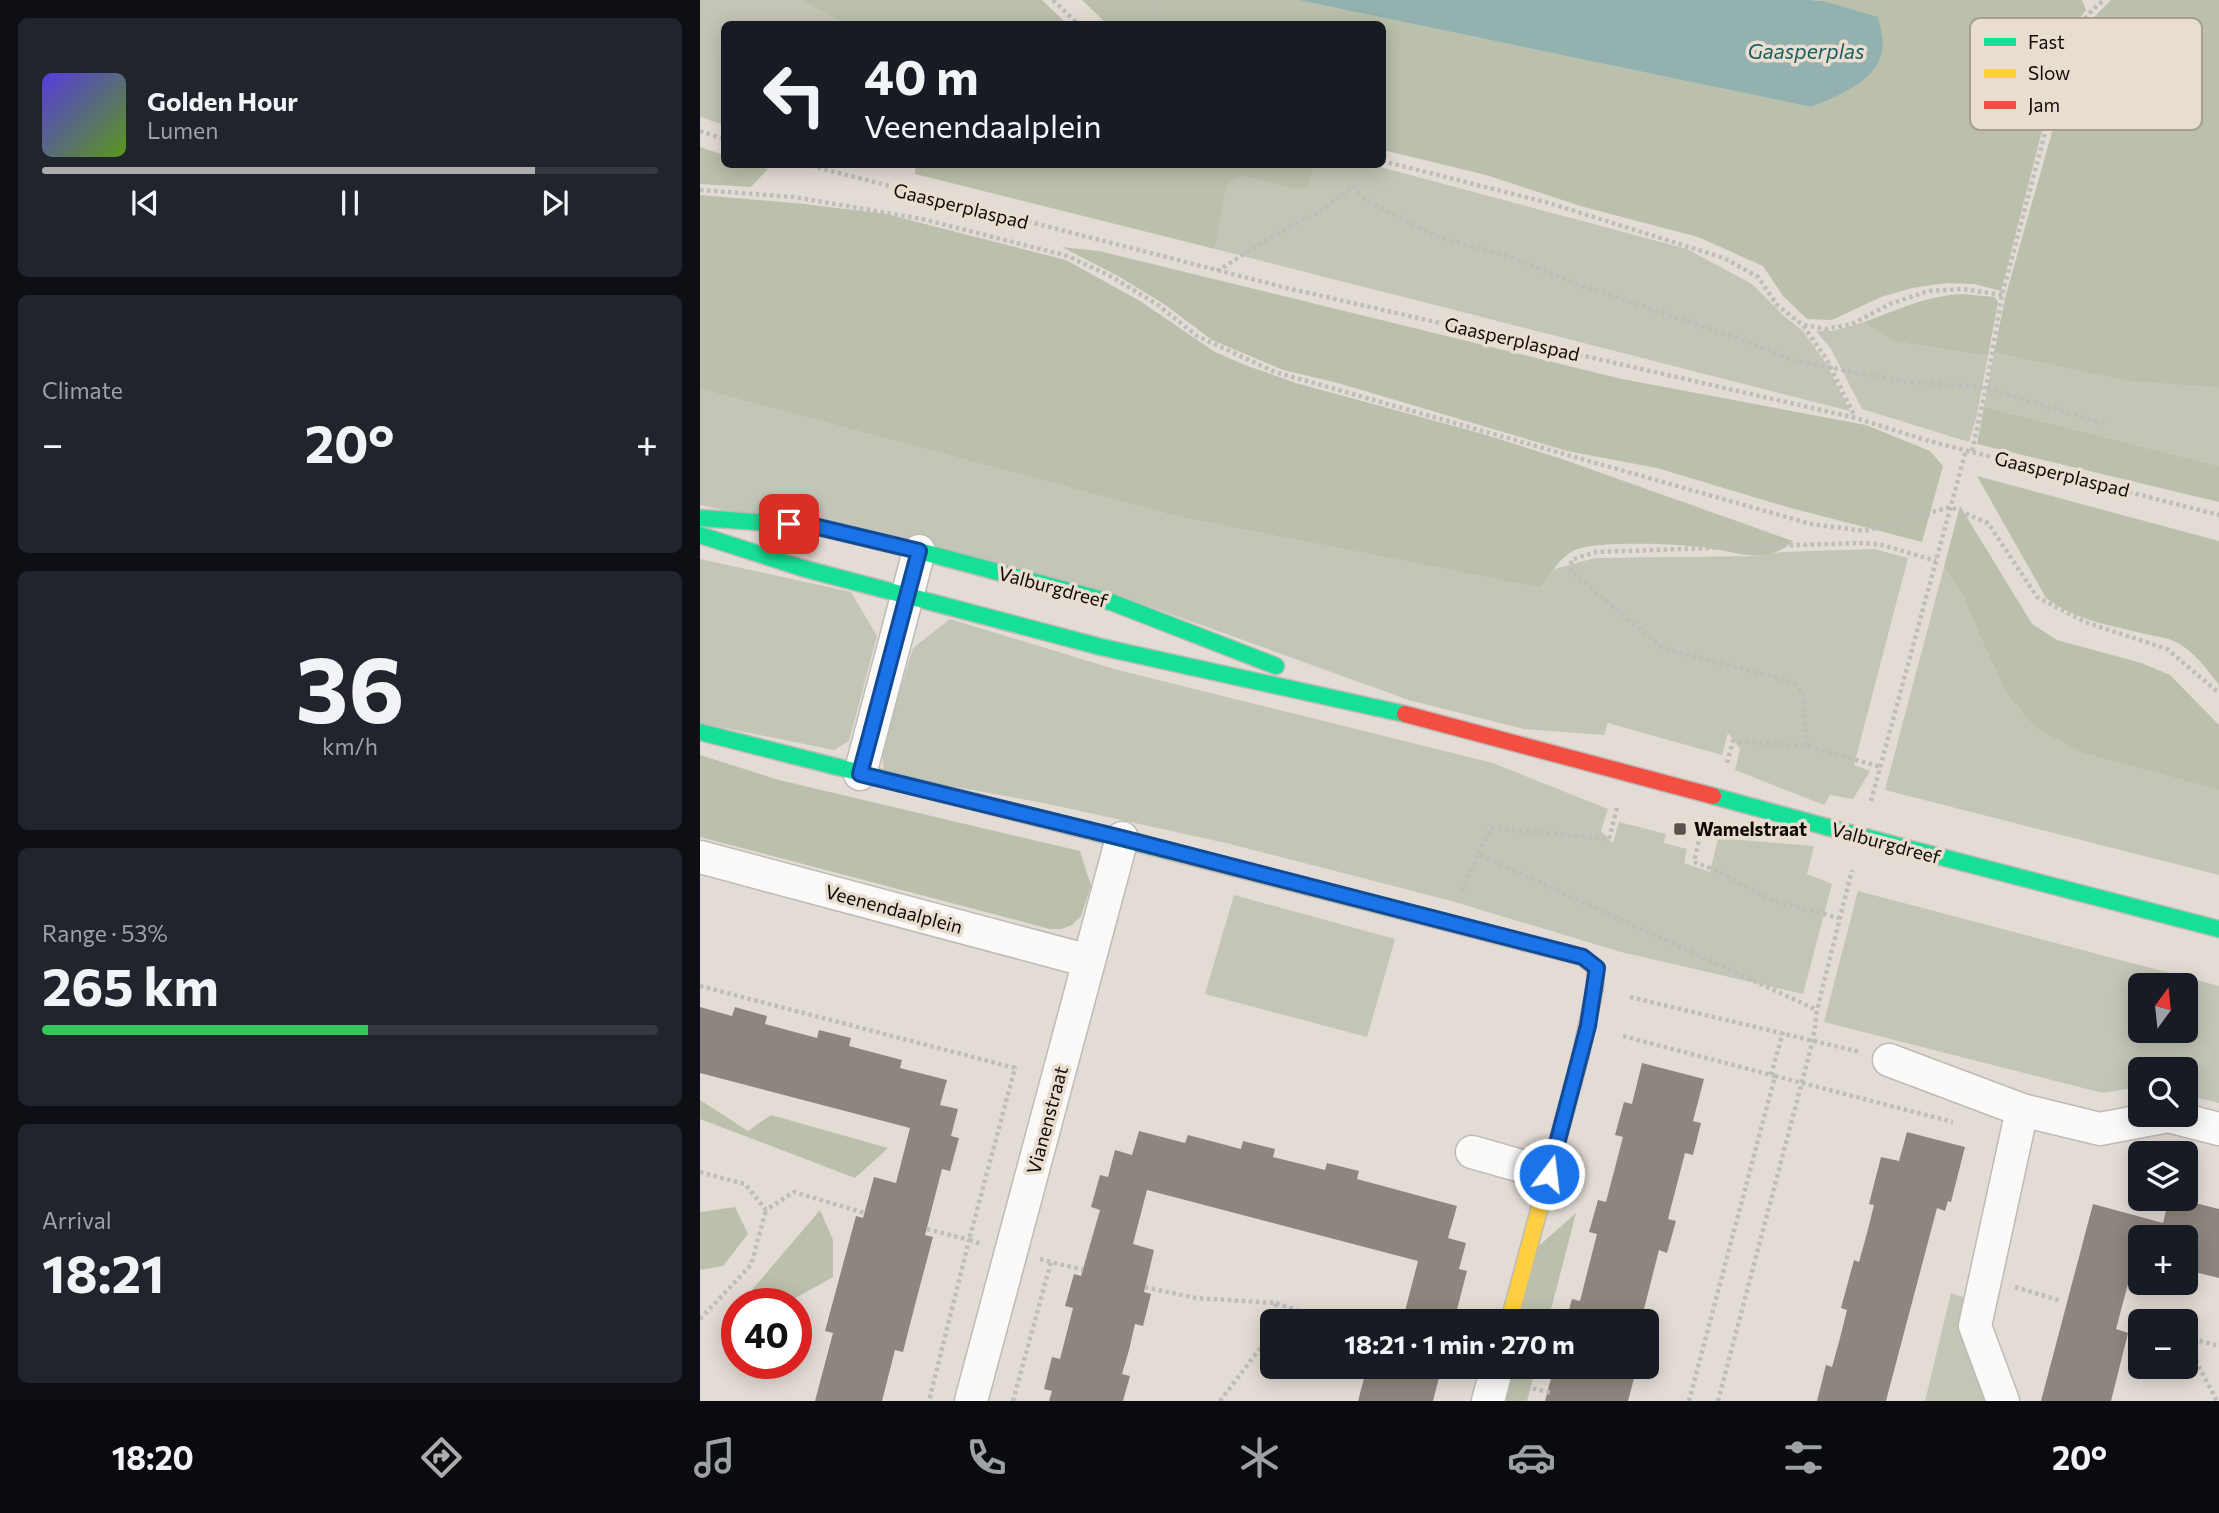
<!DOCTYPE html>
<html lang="en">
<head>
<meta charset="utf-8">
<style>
	body { margin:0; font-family:Commissioner,sans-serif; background:#20242c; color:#f1f3f6; height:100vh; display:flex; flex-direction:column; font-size:26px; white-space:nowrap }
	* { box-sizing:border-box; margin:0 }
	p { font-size:23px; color:#9ea1a6 }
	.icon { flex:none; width:38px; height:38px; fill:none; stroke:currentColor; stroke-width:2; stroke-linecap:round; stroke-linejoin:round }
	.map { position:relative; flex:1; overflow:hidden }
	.panel { display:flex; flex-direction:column; gap:18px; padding:18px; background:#0d0f14; width:700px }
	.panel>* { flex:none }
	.banner { position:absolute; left:21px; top:21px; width:665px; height:147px; border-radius:10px; box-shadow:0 4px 18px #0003; background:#171b24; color:#f1f3f6; overflow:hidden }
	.needle { width:46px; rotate:15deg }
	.fabs { position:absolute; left:1428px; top:973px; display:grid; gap:14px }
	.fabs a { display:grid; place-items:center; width:70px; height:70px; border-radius:10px; background:#171b24; box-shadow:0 4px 18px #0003; font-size:35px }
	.speed { position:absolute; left:21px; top:1288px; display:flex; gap:14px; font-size:35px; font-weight:700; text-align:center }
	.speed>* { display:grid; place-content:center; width:91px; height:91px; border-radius:50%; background:#171b24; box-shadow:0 4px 18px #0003; line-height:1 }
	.speed .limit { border:10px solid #d22; background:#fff; color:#111 }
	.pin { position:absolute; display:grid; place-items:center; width:60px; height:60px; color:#fff; margin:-30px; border-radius:14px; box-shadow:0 4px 10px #0006 }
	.me { position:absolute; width:77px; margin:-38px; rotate:15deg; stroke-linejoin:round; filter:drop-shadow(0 0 5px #0008) }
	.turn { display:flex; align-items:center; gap:24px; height:147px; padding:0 28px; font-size:32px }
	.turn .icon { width:91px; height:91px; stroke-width:2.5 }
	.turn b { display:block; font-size:49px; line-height:60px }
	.big { font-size:52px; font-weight:700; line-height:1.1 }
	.panel .widget { flex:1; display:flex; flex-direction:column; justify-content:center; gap:10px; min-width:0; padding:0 24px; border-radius:10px; background:#20242c }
	.panel .dial { align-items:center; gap:0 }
	.dial b { font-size:91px; line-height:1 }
	.song { display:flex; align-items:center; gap:21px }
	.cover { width:84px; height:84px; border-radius:10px; background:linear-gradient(135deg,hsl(250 70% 55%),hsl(90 70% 35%)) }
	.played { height:7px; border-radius:4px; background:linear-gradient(90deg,#adabab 80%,#363941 80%) }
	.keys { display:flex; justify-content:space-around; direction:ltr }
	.heat { display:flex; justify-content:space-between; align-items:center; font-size:38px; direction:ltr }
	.charge { height:10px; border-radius:5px; background:linear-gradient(90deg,#34c759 53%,#363941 0) }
	.trip { position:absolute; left:560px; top:1309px; width:399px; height:70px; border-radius:10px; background:#171b24; box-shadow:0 4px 18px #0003; font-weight:700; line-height:70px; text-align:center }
	.tabs { display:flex; height:112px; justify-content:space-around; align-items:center; background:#090b0e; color:#9ea1a6 }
	.tabs .icon { width:49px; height:49px }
	.tabs .on { color:#adabab }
	.tabs b { font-size:32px; color:#f1f3f6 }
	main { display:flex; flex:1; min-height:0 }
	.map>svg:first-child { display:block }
	.green { fill:#c3c5b7; fill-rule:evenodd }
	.forest { fill:#bac0ab }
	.water { fill:#92b1af }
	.building { fill:#8d867e }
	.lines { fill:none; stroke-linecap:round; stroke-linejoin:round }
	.street-casing { stroke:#bfbab5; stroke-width:35 }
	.fast-casing { stroke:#bfbab5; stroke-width:19 }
	.slow-casing { stroke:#bfbab5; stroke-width:19 }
	.jam-casing { stroke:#bfbab5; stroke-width:19 }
	.path { stroke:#bfbdba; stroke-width:4.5; stroke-dasharray:3.5 3.5; stroke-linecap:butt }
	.street { stroke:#fbfaf9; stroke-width:32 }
	.fast { stroke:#16e098; stroke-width:16 }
	.slow { stroke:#ffcf43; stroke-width:16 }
	.jam { stroke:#f24e42; stroke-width:16 }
	.fast-bridge-casing { stroke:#bfbab5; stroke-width:19; stroke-linecap:butt }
	.fast-bridge { stroke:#16e098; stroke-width:16 }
	.route-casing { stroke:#114b97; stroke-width:18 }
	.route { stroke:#1a73e8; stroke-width:12 }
	.poi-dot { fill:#59544f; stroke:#e9ddcf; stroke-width:2.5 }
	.labels { text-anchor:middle; stroke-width:7; stroke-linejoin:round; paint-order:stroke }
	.street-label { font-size:19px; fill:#0f0b07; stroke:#e9ddcf }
	.poi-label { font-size:19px; font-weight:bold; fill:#0f0b07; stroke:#e9ddcf; text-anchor:start }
	.water-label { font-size:21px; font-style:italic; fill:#1c5d5f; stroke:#e9ddcf }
	.key { fill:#e9ddcf; stroke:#a89e93; stroke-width:2 }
	.key-label { font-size:19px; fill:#0f0b07 }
</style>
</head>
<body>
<main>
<section class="panel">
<div class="widget">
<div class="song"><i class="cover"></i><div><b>Golden Hour</b><p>Lumen</p></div></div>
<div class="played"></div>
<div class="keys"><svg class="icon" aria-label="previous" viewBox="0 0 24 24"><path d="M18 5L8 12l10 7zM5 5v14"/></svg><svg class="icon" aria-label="pause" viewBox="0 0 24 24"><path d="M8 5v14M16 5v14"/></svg><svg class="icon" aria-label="next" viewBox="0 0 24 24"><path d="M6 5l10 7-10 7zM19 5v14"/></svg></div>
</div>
<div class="widget"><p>Climate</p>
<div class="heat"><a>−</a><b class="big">20°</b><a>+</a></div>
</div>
<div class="widget dial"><b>36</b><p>km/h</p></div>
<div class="widget"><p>Range · 53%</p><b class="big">265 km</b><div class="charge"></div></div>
<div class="widget"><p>Arrival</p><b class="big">18:21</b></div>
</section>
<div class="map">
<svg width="1519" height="1401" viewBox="0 0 1519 1401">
	<rect width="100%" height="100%" fill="#e3dcd5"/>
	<!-- green -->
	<path class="green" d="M 0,0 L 101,0 L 145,24 L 24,24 L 24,125 L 0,117 Z
		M 614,165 L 673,165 L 987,249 L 1052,284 L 1085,317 L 1103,331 L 1127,365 L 1150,411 L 515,249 L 526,190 L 531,182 L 543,176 L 599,190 L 608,187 Z
		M 1164,322 L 1196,342 L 1288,356 L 1276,419 L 1269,442 L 1162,409 L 1131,349 L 1116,331 L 1133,331 Z
		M 1294,353 L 1427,381 L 1519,388 L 1519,466 L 1284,407 Z
		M 0,389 L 479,517 L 841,588 L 854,569 L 895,558 L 1055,556 L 1082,552 L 1174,549 L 1208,558 L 1154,765 L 1170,771 L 1153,799 L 1130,795 L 1124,805 L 1035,770 L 1040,749 L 1028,733 L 1022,755 L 908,723 L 904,735 L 824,729 L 709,700 L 451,607 L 0,505 Z
		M 0,559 L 151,592 L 177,636 L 149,741 L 134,750 L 0,723 Z
		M 1244,567 L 1262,594 L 1285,648 L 1307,694 L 1335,728 L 1382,753 L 1519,790 L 1519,875 L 1185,790 Z
		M 250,619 L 414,669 L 793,763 L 908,809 L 901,831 L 913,843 L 919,822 L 966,834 L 964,843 L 987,849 L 984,863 L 1010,872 L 1018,838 L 1114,846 L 1107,874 L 1132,884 L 1103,994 L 921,952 L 748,900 L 526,843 L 344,803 L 184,774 L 182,750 L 213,648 Z
		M 1158,891 L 1519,986 L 1519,1103 L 1486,1095 L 1486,1069 L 1440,1069 L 1440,1087 L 1403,1093 L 1124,1022 ZM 1440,985 L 1486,985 L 1486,1031 L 1440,1031 Z
		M 534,895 L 695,939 L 667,1037 L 505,994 Z
		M 1251,1293 L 1265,1298 L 1259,1327 L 1287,1401 L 1225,1401 Z"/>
	<!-- forest -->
	<path class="forest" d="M 101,0 L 342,0 L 367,24 L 145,24 Z
		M 382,0 L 598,0 L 1111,107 L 1123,1 L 1110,0 L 1382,0 L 1386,10 L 1370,30 L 1363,49 L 1301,291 L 1274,284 L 1246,283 L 1212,288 L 1181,297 L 1132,320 L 1107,319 L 1083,296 L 1063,266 L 998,237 L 884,207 L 786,175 L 683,150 L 682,24 L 407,24 Z
		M 1411,0 L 1519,0 L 1519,388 L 1427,381 L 1294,353 L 1305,298 L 1369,72 L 1385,26 Z
		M 0,147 L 24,155 L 24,164 L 54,165 L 68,169 L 51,187 L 0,184 Z
		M 216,164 L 614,164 L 614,165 L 608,187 L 599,190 L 543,176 L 531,182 L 526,190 L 515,249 L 215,174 Z
		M 0,195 L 105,204 L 186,214 L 366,260 L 440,301 L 515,352 L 545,365 L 596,383 L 783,434 L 862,459 L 1093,541 C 1066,566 1038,552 1007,548 C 979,544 896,540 873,551 C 859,558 849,576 841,588 L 479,517 L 0,389 Z
		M 362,247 L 399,251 L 922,379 L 1166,425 L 1230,451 L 1243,466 L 1222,542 L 1087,507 L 957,468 L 867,451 L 638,383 L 583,370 L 512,340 L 464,304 L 418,276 Z
		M 1262,294 L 1295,297 L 1298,302 L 1288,356 L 1196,342 L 1164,322 C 1198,310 1225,296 1262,294 Z
		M 1284,407 L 1519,466 L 1519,502 L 1277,444 Z
		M 1277,476 L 1519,541 L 1519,685 C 1507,669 1495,653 1478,643 C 1467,637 1452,636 1441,633 C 1407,625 1374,619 1346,598 Z
		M 1260,506 L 1332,624 L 1357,640 L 1441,663 L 1470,675 L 1519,725 L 1519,790 L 1382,753 L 1335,728 L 1307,694 L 1285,648 L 1262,594 L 1244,567 Z
		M 0,755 L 79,780 L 380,851 L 391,886 L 381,916 L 372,925 L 361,929 L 350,929 L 0,837 Z
		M 0,1100 L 48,1131 L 71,1115 L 188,1148 L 155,1178 L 0,1119 Z
		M 35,1207 L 48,1234 L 23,1266 L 0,1270 L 0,1212 Z
		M 120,1210 L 133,1240 L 133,1277 L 85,1304 L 40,1304 Z
		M 876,1213 L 848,1321 L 800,1321 L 815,1267 Z
		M 788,1367 L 836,1367 L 827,1401 L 779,1401 Z"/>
	<!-- water -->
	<path class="water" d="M 598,0 L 1110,0 L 1123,1 L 1178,17 C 1181,29 1185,44 1181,56 C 1171,84 1135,97 1111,107 Z"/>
	<!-- building -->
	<path class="building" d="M 0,1007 L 32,1016 L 35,1007 L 67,1016 L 65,1024 L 117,1038 L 119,1030 L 151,1038 L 149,1046 L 202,1060 L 200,1068 L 247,1080 L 240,1105 L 258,1109 L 251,1136 L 259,1138 L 250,1171 L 242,1169 L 225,1235 L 233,1237 L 216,1301 L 203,1352 L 195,1350 L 182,1401 L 115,1401 L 133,1333 L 125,1331 L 156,1216 L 163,1218 L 174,1177 L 196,1183 L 210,1128 L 0,1073 Z
		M 942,1063 L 1004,1079 L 993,1121 L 1001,1123 L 993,1155 L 985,1153 L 968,1219 L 976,1221 L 967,1253 L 959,1250 L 942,1317 L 950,1320 L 947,1331 L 947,1321 L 866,1321 L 872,1299 L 880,1301 L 897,1234 L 889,1232 L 898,1200 L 906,1202 L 923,1137 L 915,1135 L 924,1102 L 932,1104 Z
		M 439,1131 L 485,1143 L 488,1135 L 541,1149 L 543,1141 L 575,1149 L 573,1157 L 625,1170 L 627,1163 L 659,1171 L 657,1179 L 757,1206 L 748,1238 L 766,1243 L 759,1269 L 767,1271 L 754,1321 L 679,1321 L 682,1310 L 704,1315 L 718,1261 L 447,1190 L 433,1244 L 454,1250 L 444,1292 L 451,1294 L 443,1326 L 435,1324 L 429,1350 L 422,1374 L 430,1376 L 423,1401 L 349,1401 L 352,1391 L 344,1389 L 352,1357 L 360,1359 L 373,1308 L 365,1306 L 374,1274 L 381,1276 L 400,1210 L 391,1207 L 400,1175 L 408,1177 L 415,1150 L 432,1155 Z
		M 1207,1132 L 1265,1147 L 1251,1202 L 1248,1201 L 1245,1211 L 1237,1208 L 1186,1401 L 1117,1401 L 1126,1365 L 1132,1367 L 1140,1338 L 1147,1310 L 1141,1308 L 1154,1260 L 1159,1262 L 1167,1233 L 1174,1205 L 1169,1204 L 1181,1157 L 1199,1161 Z
		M 1469,1199 L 1479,1199 L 1519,1209 L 1519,1278 L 1486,1270 L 1486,1237 L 1440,1237 L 1440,1251 L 1437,1250 L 1416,1329 L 1428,1333 L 1411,1401 L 1341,1401 L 1393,1204 L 1463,1223 Z
		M 667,1367 L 734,1367 L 741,1370 L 733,1401 L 658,1401 Z
		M 854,1367 L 937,1367 L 928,1401 L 845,1401 Z"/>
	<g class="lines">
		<!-- street casing -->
		<g class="street-casing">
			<path id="street" d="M 160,774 L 219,551
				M 0,857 L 389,961
				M 1189,1060 L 1322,1110 L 1400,1129 L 1468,1116 L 1519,1129
				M 772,1152 L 849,1174
				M 271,1401 L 422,838
				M 788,1401 L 797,1367
				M 1303,1401 L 1275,1326 L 1322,1110"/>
		</g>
		<!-- fast casing -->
		<g class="fast-casing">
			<path id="fast" d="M 0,518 L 114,526 L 219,551 L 411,602 L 576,666
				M 0,535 L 102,568 L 401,647 L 705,714
				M 0,732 L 472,852
				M 1013,796 L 1127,827
				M 1203,847 L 1519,929"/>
		</g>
		<!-- slow casing -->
		<g class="slow-casing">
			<path id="slow" d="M 472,852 L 823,942
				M 809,1321 L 880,1058"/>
		</g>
		<!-- jam casing -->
		<g class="jam-casing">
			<path id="jam" d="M 705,714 L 1013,796
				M 823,942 L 882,957 L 896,968 L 895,988 L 880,1058"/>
		</g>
		<!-- path -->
		<path class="path" d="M 353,0 L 378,24
			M 457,0 L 458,24
			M 0,131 L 24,139
			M 682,161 L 849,203 L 1024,258 L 1058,277 L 1077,305 L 1103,325 L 1127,360 L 1155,417
			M 104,164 L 587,288 L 1156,418 L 1229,441 L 1519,515
			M 0,190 L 94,197 L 222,219 L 368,256 L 412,277 L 458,305 L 497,336 L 575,372 L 1111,524 L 1165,531 L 1250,507 L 1288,523 L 1337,597 L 1385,622 L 1467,649 L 1519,693
			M 517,271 L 580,232 L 624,209 L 653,186 L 666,200 L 738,237 L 805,255 L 874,283 L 1037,338 L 1096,361 L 1202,381 L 1286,388 L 1405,424
			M 1104,325 L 1126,329 L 1152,324 L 1190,304 L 1228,291 L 1263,289 L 1302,295
			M 1272,451 L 1286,388 L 1302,295 L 1364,62 C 1374,39 1383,13 1405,0
			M 1107,746 L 1103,693 L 1092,682 L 963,648 L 871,571 L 871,560 L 896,552 L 1157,543 L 1179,544 L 1236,561
			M 1027,763 L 1033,741 L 1107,746 L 1181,767
			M 1171,801 L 1266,450
			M 917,808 L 909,839 L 791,828 L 778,854 L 1117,1010
			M 1002,828 L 994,862 L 1015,870 L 1074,901 L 1139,918
			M 762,891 L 778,854
			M 0,986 L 315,1068 L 269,1240 L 281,1244
			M 930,997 L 1160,1052
			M 923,1036 L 1075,1076 L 989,1401
			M 1071,1075 L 1083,1032
			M 1075,1076 L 1253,1122
			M 0,1172 L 45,1184 L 66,1210 L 94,1192 L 165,1213
			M 227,1229 L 269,1240 L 229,1401
			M 340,1259 L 351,1262
			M 445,1287 L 496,1298 L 576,1303 L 573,1321
			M 1315,1287 L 1362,1301
			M 576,1303 L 604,1313 L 612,1321
			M 0,1319 L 51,1265 L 66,1210
			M 1436,1321 L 1440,1322
			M 1486,1337 L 1519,1346
			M 1493,1339 L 1497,1363 L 1517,1401
			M 749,1367 L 763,1370
			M 826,1387 L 852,1393
			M 313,1401 L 351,1262 L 383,1270
			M 520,1401 L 571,1334 L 572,1326
			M 1018,1401 L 1113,1040 L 1117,1010 L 1152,870"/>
		<!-- street -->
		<use href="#street" class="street"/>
		<!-- fast -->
		<use href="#fast" class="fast"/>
		<!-- slow -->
		<use href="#slow" class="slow"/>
		<!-- jam -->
		<use href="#jam" class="jam"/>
		<!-- fast-bridge casing -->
		<g class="fast-bridge-casing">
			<path id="fast-bridge" d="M 1127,827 L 1203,847"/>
		</g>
		<!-- fast-bridge -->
		<use href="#fast-bridge" class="fast-bridge"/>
	</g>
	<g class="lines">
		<!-- route casing -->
		<g class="route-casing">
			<path id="route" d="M 89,524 L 114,526 L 219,551 L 160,774 L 422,838 L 883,957 L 897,968 L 888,1026 L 849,1174"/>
		</g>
		<!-- route -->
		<use href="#route" class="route"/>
	</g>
	<!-- markers -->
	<rect class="poi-dot" x="973" y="822" width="14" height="14" rx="3.5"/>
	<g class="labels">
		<!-- street labels -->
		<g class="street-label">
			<text transform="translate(261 206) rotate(14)" y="7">Gaasperplaspad</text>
			<text transform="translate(812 339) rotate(13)" y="7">Gaasperplaspad</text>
			<text transform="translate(1362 474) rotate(14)" y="7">Gaasperplaspad</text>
			<text transform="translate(353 587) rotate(15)" y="7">Valburgdreef</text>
			<text transform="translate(1186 843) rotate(15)" y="7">Valburgdreef</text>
			<text transform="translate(194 909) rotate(15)" y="7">Veenendaalplein</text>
			<text transform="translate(347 1120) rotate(-75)" y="7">Vianenstraat</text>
		</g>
		<!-- poi labels -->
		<g class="poi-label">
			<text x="994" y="836">Wamelstraat</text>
		</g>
		<!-- water labels -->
		<g class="water-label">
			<text x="1106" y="59">Gaasperplas</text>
		</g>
	</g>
	<!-- legend -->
	<rect x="1270" y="18" width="232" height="112" rx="10" class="key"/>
	<rect x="1284" y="38" width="32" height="8" fill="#16e098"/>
	<rect x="1284" y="69" width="32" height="9" fill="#ffcf43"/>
	<rect x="1284" y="101" width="32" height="8" fill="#f24e42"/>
	<g class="key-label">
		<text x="1328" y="49">Fast</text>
		<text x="1328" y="80">Slow</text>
		<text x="1328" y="112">Jam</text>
	</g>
</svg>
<div class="fabs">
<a><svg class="needle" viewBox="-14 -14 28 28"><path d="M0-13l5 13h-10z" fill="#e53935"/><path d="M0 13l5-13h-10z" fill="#9ea1a6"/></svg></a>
<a><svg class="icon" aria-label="search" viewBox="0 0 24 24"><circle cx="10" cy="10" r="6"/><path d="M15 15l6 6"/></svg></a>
<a><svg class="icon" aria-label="layers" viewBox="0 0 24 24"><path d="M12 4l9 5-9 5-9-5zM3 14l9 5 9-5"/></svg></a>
<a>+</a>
<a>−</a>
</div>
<div class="speed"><div class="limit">40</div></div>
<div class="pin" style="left:89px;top:524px;background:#d93025"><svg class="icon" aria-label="arrive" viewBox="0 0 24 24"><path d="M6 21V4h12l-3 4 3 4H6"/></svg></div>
<svg class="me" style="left:849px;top:1174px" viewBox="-20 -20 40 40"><circle r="17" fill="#1a73e8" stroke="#fff" stroke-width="3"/><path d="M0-11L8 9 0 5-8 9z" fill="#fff"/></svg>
<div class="trip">18:21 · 1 min · 270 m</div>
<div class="banner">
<div class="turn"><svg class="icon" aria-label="left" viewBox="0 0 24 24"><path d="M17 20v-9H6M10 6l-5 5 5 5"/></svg><div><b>40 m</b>Veenendaalplein</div></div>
</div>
</div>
</main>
<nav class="tabs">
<b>18:20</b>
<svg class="icon on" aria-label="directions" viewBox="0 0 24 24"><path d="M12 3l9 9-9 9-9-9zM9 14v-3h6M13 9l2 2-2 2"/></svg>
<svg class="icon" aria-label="music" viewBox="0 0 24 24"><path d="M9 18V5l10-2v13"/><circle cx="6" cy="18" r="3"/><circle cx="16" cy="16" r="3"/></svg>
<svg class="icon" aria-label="phone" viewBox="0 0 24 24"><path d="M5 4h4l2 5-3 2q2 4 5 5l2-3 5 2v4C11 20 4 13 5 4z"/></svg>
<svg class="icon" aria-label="climate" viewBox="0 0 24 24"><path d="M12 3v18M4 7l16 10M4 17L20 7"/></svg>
<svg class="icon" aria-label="car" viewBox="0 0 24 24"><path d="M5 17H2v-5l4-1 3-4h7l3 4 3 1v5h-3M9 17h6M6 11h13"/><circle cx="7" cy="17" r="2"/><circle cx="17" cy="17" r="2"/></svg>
<svg class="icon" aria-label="filters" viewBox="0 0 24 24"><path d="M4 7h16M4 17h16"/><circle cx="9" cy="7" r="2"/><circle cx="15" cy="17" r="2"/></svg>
<b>20°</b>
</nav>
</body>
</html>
